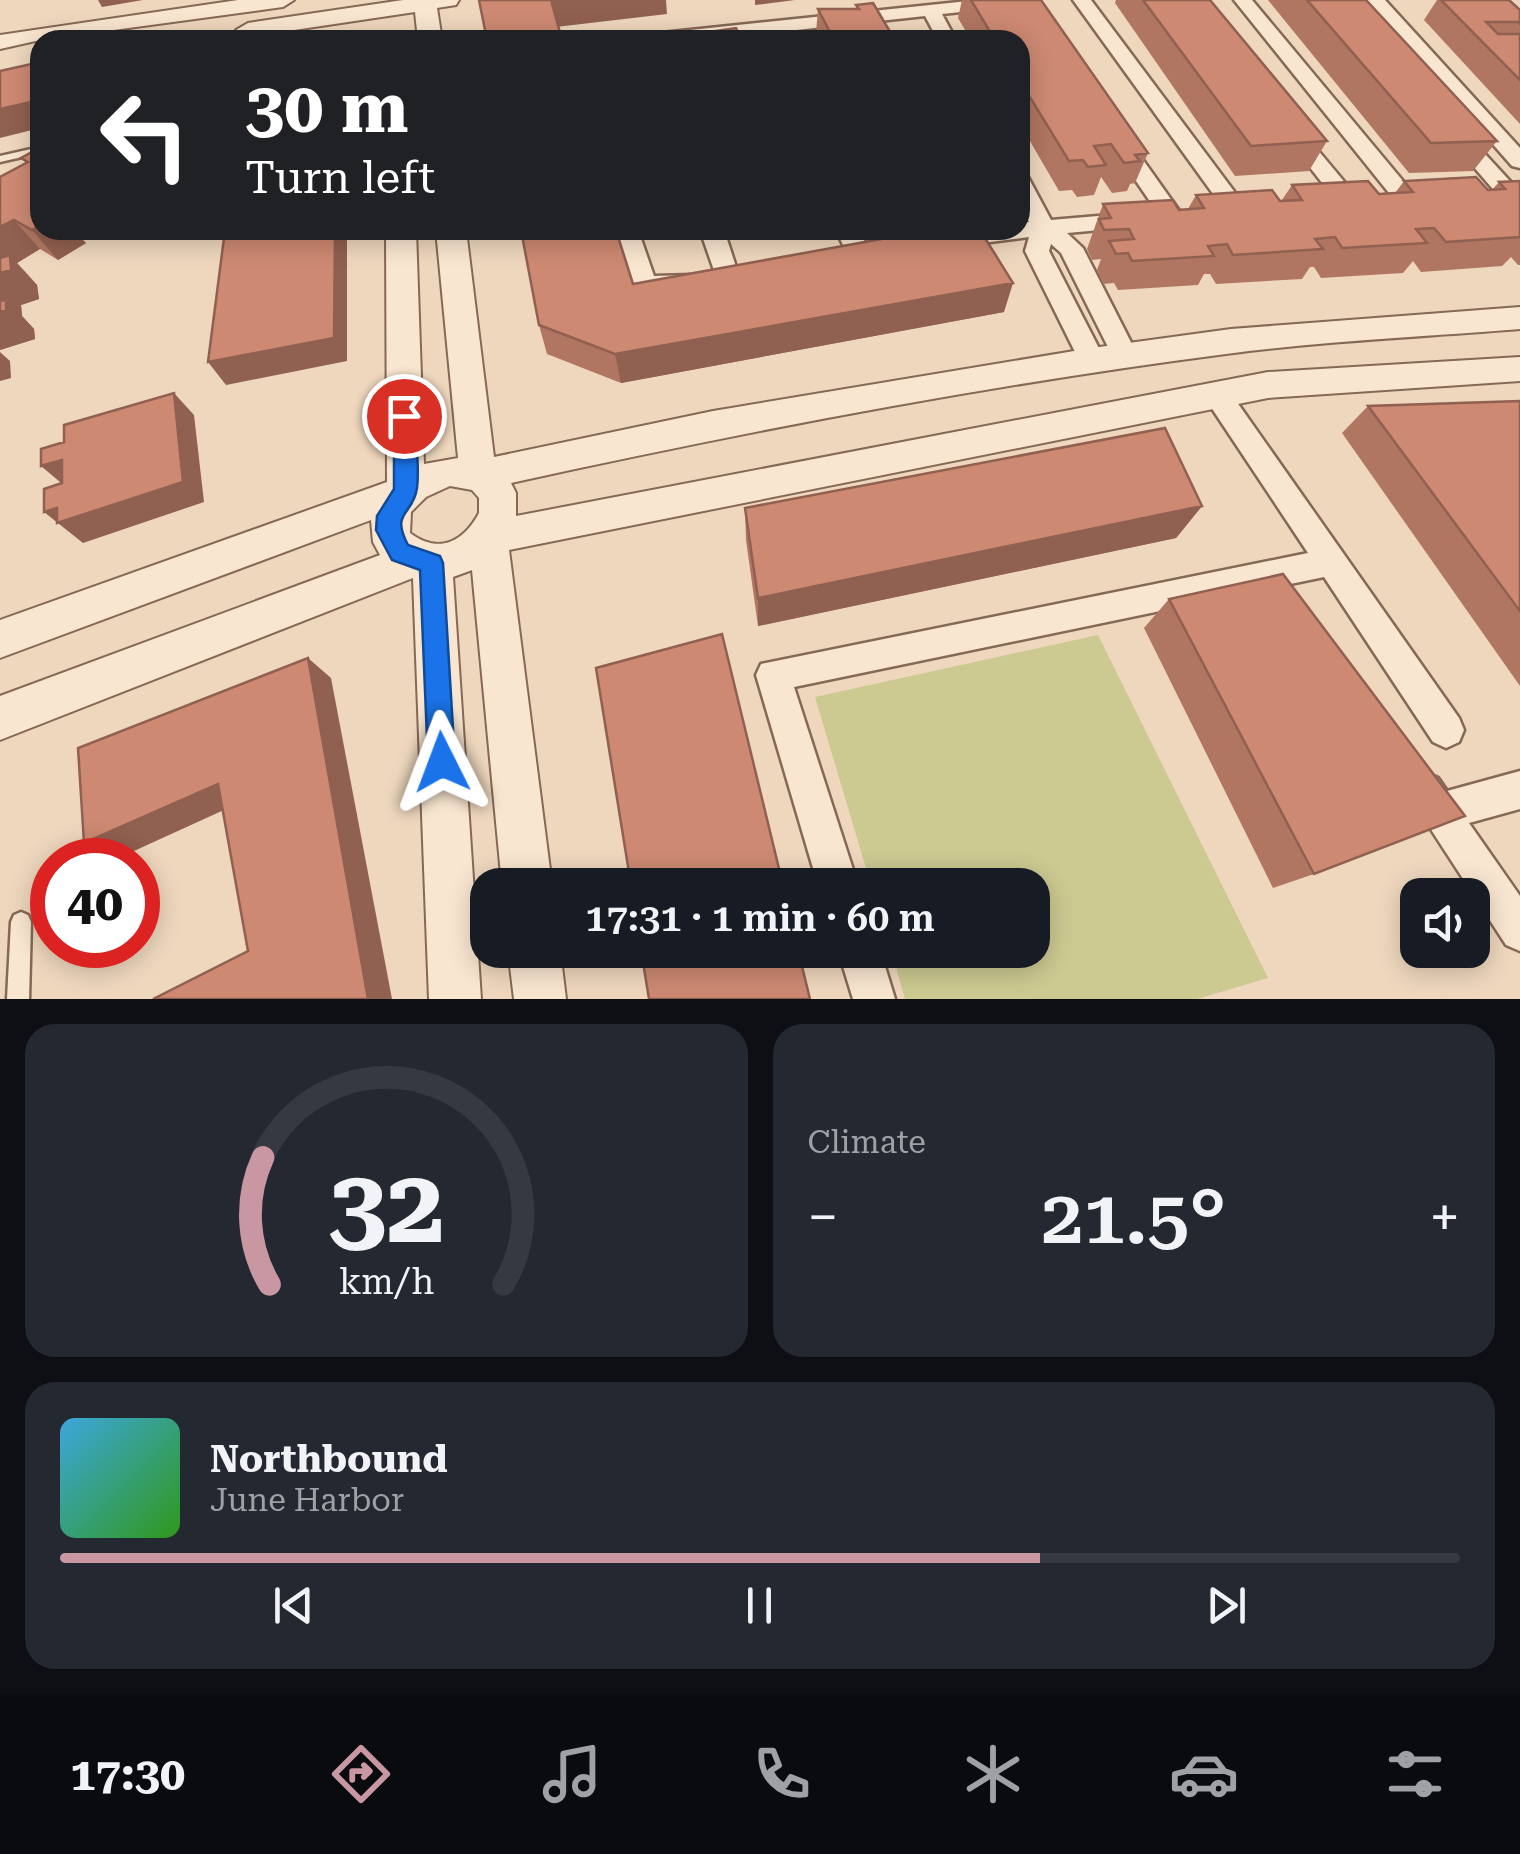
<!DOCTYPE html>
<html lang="en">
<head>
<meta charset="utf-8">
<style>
	body { margin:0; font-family:"Roboto Serif",serif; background:#242831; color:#f1f3f6; height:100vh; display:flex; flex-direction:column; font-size:38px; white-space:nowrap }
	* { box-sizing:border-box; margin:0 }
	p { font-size:32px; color:#9ea1a6 }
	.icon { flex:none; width:55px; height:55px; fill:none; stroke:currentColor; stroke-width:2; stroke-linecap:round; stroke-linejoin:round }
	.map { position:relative; height:999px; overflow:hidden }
	.drawer { display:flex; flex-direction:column; gap:25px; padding:25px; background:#0d0f14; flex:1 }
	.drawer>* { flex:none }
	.top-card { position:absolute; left:30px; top:30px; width:1000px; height:210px; border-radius:30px; box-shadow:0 5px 25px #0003; background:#202124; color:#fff; overflow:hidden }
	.controls { position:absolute; left:1400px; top:878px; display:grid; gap:20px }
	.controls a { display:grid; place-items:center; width:90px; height:90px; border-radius:20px; background:#171b24; box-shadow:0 5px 25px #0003; font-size:50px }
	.speed { position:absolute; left:30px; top:838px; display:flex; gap:20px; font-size:50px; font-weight:700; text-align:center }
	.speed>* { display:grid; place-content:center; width:130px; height:130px; border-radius:50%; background:#171b24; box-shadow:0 5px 25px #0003; line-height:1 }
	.speed .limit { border:15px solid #d22; background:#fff; color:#111 }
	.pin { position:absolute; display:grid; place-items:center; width:85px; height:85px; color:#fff; margin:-42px; border:5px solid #fff; border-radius:50%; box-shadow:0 2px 10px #0007 }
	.me { position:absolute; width:110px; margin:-55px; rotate:357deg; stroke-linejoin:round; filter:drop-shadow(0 0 8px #0008) }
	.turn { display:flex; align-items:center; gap:35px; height:210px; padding:0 50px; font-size:45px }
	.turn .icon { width:130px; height:130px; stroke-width:2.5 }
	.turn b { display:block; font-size:70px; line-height:85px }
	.big { font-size:75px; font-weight:600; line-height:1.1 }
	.drawer .widget { flex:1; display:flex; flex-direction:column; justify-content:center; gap:15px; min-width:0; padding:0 35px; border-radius:30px; background:#242831 }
	.drawer .dial { align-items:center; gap:0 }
	.dial svg { height:260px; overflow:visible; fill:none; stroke:#363941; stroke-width:7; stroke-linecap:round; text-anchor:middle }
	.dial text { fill:#f1f3f6; stroke:none }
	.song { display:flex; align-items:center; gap:30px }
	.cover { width:120px; height:120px; border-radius:15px; background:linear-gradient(135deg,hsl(200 70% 55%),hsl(110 70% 35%)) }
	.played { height:10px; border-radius:5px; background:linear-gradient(90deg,#c897a1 70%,#363941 70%) }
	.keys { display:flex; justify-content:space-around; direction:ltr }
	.heat { display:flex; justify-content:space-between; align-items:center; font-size:55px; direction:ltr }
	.drawer .tiles { flex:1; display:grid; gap:25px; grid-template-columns:1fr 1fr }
	.widget:last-child { grid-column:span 2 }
	.trip { position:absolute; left:470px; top:868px; width:580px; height:100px; border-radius:30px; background:#171b24; box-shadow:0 5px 25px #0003; font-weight:600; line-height:100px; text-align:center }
	.dock { display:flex; height:160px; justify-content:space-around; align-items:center; background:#090b0e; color:#9ea1a6 }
	.dock .icon { width:70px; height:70px }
	.dock .selected { color:#c897a1 }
	.dock b { font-size:45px; color:#f1f3f6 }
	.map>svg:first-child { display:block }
	.green { fill:#ccc991 }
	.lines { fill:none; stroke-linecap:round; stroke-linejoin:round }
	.service-casing { stroke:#866856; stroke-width:5 }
	.minor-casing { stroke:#866856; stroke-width:5 }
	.tertiary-casing { stroke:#866856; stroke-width:4 }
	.service { fill:#f9e6d0; fill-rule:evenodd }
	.minor { fill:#f9e6d0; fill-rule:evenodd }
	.tertiary { fill:#f9e6d0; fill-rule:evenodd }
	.wall { fill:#b07662 }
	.shaded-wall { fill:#906050 }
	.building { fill:#cd8972; stroke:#906050; stroke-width:2.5 }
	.route { fill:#1a73e8; stroke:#114b97; stroke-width:2.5 }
</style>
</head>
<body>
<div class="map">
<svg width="1520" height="999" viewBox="0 0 1520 999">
	<rect width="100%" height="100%" fill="#eed7bd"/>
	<!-- green -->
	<path class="green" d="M 1098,635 L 1268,978 L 1197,999 L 905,999 L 891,950 L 1032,950 L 1032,885 L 871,885 L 815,697 Z"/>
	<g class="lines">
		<!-- service casing -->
		<g class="service-casing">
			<path id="service" d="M 40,147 L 40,153 L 0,162 L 0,156 Z
				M 21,912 L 28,915 L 31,922 L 29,999 L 7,999 L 11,922 L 14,915 Z"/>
		</g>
		<!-- minor casing -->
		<g class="minor-casing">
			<path id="minor" d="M 978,0 L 1037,0 L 1028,5 L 942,14 L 956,40 L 938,40 L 925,16 L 705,40 L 643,40 L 652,34 Z
				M 1073,0 L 1091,0 L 1245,206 L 1248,211 L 1245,216 L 1229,216 Z
				M 1234,0 L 1252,0 L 1413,193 L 1416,198 L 1413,203 L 1397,203 Z
				M 1366,0 L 1385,0 L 1520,148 L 1520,168 L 1512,166 Z
				M 1289,122 L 1296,124 L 1357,197 L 1360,202 L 1357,207 L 1341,207 L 1279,128 Z
				M 1455,127 L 1462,129 L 1520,192 L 1520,202 L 1504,202 L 1448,137 L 1444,133 Z
				M 1119,134 L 1126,136 L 1180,212 L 1184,217 L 1180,222 L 1164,222 L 1108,140 Z
				M 1020,175 L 1028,177 L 1051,220 L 1133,213 L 1145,220 L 1133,227 L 1067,233 L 1083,248 L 1138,356 L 1134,363 L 1116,363 L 1061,253 L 1051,244 L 1049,251 L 1105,360 L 1101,367 L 1083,367 L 1079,360 L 1025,251 L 1029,237 L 942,248 L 930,240 L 934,235 L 960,230 L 1020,230 L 1020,222 L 1029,222 L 1020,204 Z
				M 614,230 L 638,230 L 654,276 L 693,275 L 696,281 L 693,287 L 658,293 L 637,288 L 627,273 Z
				M 700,230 L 724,230 L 738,273 L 735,279 L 717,279 Z
				M 836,230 L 860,230 L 869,252 L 865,258 L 849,258 Z
				M 1217,385 L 1227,388 L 1459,718 L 1464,730 L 1459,742 L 1446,748 L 1433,742 L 1324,577 L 794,687 L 858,885 L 818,885 L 756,675 L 761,664 L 1308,553 L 1203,395 L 1207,388 Z
				M 1520,771 L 1520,809 L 1469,823 L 1520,896 L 1520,951 L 1506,945 L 1406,791 L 1412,778 L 1425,772 L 1438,778 L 1447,791 Z
				M 838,950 L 880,950 L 895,999 L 853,999 Z"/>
		</g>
		<!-- tertiary casing -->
		<g class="tertiary-casing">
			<path id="tertiary" d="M 238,0 L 294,0 L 283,7 L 40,40 L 0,49 L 0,35 Z
				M 403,0 L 459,0 L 456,5 L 437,8 L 442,40 L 418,40 L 415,12 L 248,37 L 236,30 L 248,23 Z
				M 386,230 L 416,230 L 424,464 L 458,458 L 436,230 L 466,230 L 494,457 L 713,411 L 1092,348 L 1231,329 L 1520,307 L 1520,329 C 1422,337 1323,341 1226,354 C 986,385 747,431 511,483 L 516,493 L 516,516 L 1268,372 L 1520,357 L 1520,381 L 1268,398 L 509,550 L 552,885 L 502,885 L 472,570 L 453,577 L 481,999 L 429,999 L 413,578 L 0,740 L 0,696 L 380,555 L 373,542 L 371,520 L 0,658 L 0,620 L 387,482 ZM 450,486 L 472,490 L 479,498 L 479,513 C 463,543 438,554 410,533 L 411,512 L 426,497 Z
				M 508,950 L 560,950 L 566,999 L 514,999 Z"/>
		</g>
		<!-- service -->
		<use href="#service" class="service"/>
		<!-- minor -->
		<use href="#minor" class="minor"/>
		<!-- tertiary -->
		<use href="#tertiary" class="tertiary"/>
	</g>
	<!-- wall -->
	<path class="wall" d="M 962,0 L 1041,0 L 1148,153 L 1135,183 L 1130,184 L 1127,191 L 1112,193 L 1101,177 L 1094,195 L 1077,197 L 1072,190 L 1059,191 L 1020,124 L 1020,40 L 971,40 L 958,18 Z
		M 1116,0 L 1210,0 L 1327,141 L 1309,171 L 1235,176 L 1115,3 Z
		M 1268,0 L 1366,0 L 1497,141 L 1473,171 L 1409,173 Z
		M 1437,0 L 1509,0 L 1520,10 L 1520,124 L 1424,20 Z
		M 856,5 L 895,40 L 820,40 L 816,33 L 818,9 L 856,9 Z
		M 39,148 L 40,230 L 89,230 L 79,236 L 86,243 L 58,260 L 40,249 L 17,263 L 37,285 L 39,299 L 21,305 L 22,316 L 34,329 L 35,339 L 0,350 L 0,177 L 26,163 L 21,158 Z
		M 1404,181 L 1488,190 L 1492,190 L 1499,182 L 1520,181 L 1520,265 L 1518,265 L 1511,257 L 1502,266 L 1421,272 L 1413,261 L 1403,273 L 1321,278 L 1314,267 L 1310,267 L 1302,279 L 1216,284 L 1210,274 L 1204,274 L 1198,285 L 1118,290 L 1114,283 L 1103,284 L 1097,270 L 1101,259 L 1092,260 L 1087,249 L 1103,204 L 1188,209 L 1196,195 L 1282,200 L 1292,185 L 1379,194 L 1395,193 Z
		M 633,284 L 1004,312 L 621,383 L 547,354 L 539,325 Z
		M 1520,401 L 1520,686 L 1342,433 L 1368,406 Z
		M 1202,506 L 1176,538 L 758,626 L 746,540 L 745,508 Z
		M 1169,599 L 1314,874 L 1273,888 L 1144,628 Z"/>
	<!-- shaded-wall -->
	<path class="shaded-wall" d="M 98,0 L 143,0 L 102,7 Z
		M 550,0 L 666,0 L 667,14 L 556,27 Z
		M 755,0 L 795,0 L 755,5 Z
		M 40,100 L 40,128 L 0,138 L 0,109 Z
		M 14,220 L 40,249 L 17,263 L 37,285 L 39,299 L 21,305 L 22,316 L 34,329 L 35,339 L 0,350 L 0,227 Z
		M 40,225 L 40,230 L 89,230 L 79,236 L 86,243 L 58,260 L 32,230 Z
		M 335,230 L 345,230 L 347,234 L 347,361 L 226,385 L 208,362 Z
		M 1013,283 L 1004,312 L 621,383 L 615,354 Z
		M 0,352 L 10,361 L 11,378 L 0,381 Z
		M 174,393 L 194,415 L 204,502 L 83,543 L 44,512 L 57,508 Z
		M 62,460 L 66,487 L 41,466 Z
		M 1202,506 L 1176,538 L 758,626 L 758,598 Z
		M 308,658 L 331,678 L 392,999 L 368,999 Z
		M 218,784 L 248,799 L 123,856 L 84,843 Z"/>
	<!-- building -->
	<path class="building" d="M 479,0 L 551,0 L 562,40 L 487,40 Z
		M 971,0 L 1041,0 L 1148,153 L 1135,155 L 1140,161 L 1124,163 L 1111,144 L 1094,146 L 1106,165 L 1088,167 L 1083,160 L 1069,161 L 1020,81 L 1020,40 L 995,40 Z
		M 1143,0 L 1210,0 L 1327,141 L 1251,146 Z
		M 1307,0 L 1366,0 L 1497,141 L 1431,143 Z
		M 1441,0 L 1509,0 L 1520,10 L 1520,24 L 1518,22 L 1486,22 L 1498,34 L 1520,34 L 1520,80 Z
		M 873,3 L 895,40 L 834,40 L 818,9 L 859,9 L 856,5 Z
		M 736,28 L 742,40 L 660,39 Z
		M 40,62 L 40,100 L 0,109 L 0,71 Z
		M 39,148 L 40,225 L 32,230 L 14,220 L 0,227 L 0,177 L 28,162 L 21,158 Z
		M 1476,177 L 1488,190 L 1505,189 L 1499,182 L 1520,181 L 1520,237 L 1446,242 L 1434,228 L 1416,229 L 1427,243 L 1342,248 L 1335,237 L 1315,239 L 1323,249 L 1233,255 L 1227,244 L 1208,246 L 1214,256 L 1132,261 L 1128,253 L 1116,254 L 1109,241 L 1134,239 L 1129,229 L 1104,230 L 1099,219 L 1111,218 L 1103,204 L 1173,200 L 1179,210 L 1204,208 L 1196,195 L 1272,190 L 1280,201 L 1302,200 L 1292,185 L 1368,181 L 1379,194 L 1413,192 L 1404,181 Z
		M 225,230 L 335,230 L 334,338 L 208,362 Z
		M 521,230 L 616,230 L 633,284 L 931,230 L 980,230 L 1013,283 L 615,354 L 539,325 Z
		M 10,255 L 11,270 L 0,273 L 0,258 Z
		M 6,300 L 6,310 L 0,312 L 0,301 Z
		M 174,393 L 183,482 L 57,523 L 57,508 L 44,512 L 44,489 L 62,483 L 62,460 L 41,466 L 41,449 L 64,442 L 64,425 Z
		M 1520,401 L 1520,611 L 1368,406 Z
		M 1165,428 L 1202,506 L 758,598 L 745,508 Z
		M 1283,574 L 1465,816 L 1314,874 L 1169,599 Z
		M 722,634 L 783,885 L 631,885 L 596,668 Z
		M 308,658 L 368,999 L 153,999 L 248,951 L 218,784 L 84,843 L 78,748 Z
		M 641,950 L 798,950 L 810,999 L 649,999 Z"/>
	<!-- route -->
	<path class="route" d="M 404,408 L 415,416 C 415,439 420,465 417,488 C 413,516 390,511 408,545 L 440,556 L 443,563 L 455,762 L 451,771 L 442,775 L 432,771 L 428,762 L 420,570 L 392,560 L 376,530 L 377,516 L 394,489 L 394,416 Z"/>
</svg>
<div class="controls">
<a><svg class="icon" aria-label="sound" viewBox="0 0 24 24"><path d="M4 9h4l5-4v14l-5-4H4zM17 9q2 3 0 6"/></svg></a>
</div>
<div class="speed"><div class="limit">40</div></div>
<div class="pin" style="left:404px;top:416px;background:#d93025"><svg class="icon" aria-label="arrive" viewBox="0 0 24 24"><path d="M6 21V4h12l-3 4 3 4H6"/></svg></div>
<svg class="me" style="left:442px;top:762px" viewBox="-20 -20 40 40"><path d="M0-17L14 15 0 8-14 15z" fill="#1a73e8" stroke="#fff" stroke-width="4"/></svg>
<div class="trip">17:31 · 1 min · 60 m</div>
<div class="top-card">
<div class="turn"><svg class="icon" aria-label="left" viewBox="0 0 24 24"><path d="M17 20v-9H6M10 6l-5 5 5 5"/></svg><div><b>30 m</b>Turn left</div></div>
</div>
</div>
<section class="drawer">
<div class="tiles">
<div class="widget dial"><svg viewBox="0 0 100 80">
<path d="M14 69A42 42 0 1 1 86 69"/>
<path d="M14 69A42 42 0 0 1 12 30" stroke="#c897a1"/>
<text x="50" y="56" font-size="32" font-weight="700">32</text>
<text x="50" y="72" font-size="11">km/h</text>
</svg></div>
<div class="widget"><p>Climate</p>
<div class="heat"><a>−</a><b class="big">21.5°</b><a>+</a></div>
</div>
<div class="widget">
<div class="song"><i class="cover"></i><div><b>Northbound</b><p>June Harbor</p></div></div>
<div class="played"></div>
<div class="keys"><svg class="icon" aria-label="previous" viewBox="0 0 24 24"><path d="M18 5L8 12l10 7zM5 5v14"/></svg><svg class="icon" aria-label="pause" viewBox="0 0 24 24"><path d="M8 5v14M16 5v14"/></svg><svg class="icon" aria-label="next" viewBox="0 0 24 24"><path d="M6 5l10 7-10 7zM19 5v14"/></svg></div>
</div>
</div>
</section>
<nav class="dock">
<b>17:30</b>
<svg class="icon selected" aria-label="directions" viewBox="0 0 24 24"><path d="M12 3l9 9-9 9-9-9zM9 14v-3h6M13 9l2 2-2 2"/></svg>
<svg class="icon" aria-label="music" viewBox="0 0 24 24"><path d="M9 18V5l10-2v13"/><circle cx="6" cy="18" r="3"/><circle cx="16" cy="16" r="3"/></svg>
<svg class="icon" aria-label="phone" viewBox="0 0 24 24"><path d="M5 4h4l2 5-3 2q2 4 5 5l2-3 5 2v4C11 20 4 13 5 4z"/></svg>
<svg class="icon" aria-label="climate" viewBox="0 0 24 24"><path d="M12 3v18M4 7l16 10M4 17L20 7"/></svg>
<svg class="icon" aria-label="car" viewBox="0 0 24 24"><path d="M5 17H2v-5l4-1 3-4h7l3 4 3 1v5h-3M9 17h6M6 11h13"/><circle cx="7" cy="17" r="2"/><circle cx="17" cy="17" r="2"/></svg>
<svg class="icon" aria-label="filters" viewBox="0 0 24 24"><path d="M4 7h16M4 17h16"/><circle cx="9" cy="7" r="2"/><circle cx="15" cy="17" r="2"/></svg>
</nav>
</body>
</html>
